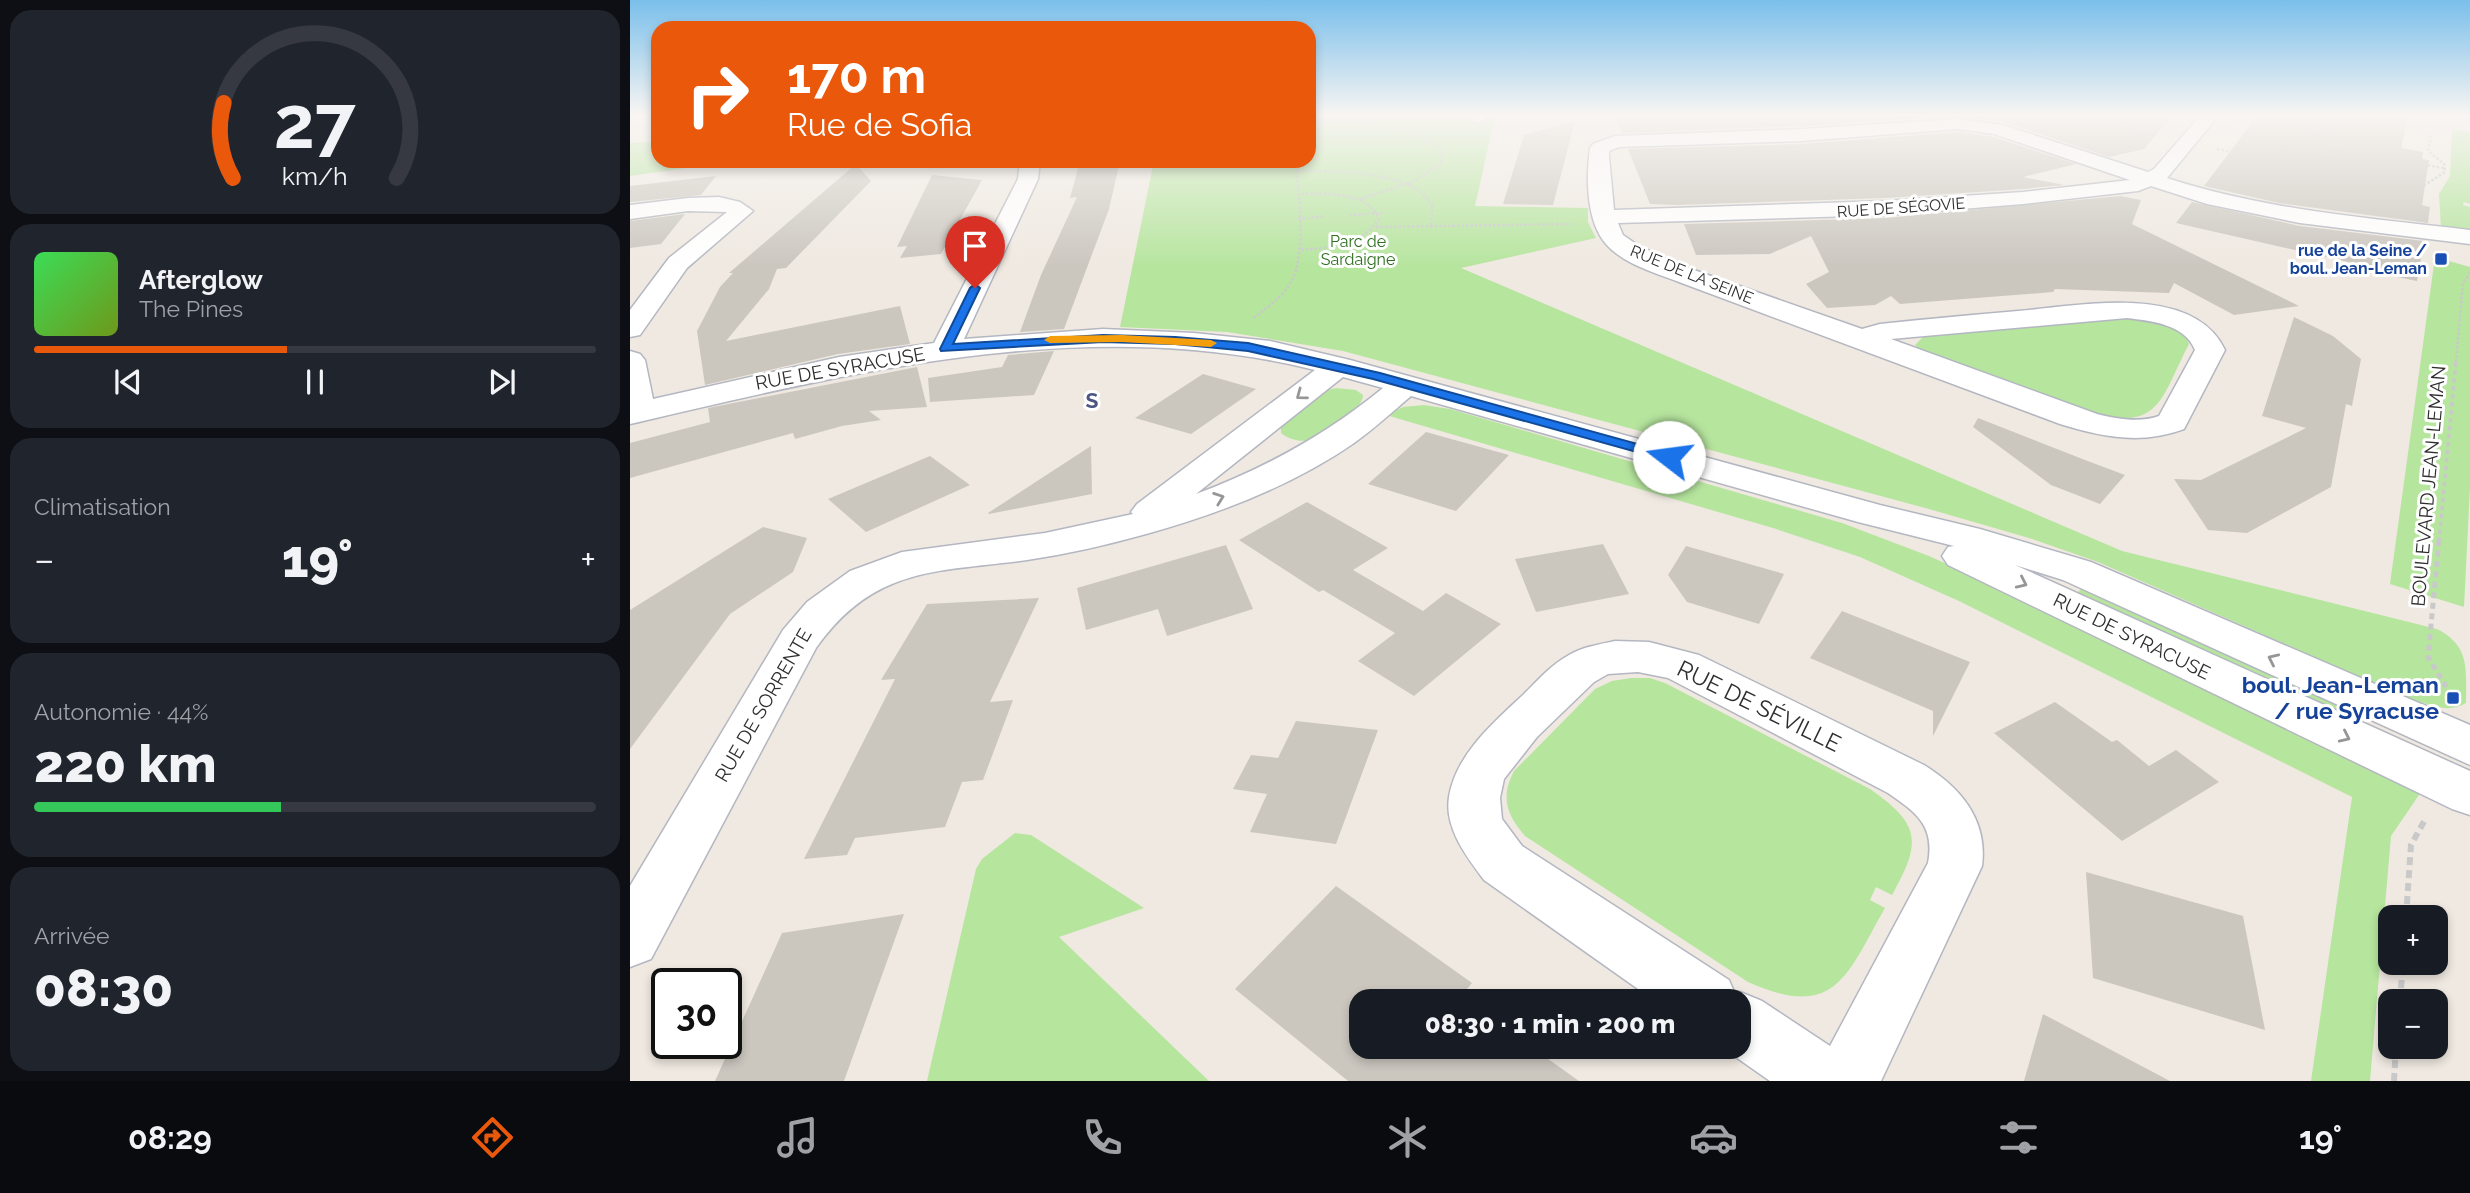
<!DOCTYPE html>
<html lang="fr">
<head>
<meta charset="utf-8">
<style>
	body { margin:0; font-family:Raleway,sans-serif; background:#20242c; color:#f1f3f6; height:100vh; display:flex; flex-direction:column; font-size:26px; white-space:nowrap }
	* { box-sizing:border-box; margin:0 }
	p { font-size:23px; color:#9ea1a6 }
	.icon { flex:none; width:38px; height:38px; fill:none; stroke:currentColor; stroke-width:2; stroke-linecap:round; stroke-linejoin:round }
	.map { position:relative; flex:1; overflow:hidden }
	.side { display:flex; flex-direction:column; gap:10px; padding:10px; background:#0d0f14; width:630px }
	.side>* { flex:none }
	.hud { position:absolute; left:21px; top:21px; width:665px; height:147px; border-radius:21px; box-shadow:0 4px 10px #0003; background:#ea580c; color:#fff; overflow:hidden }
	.tools { position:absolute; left:1748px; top:905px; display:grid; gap:14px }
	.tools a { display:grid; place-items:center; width:70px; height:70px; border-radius:14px; background:#171b24; box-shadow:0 4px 10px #0003; font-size:35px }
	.speed { position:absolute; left:21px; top:968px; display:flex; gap:14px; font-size:35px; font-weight:700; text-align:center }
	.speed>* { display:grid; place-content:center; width:91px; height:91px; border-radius:50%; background:#171b24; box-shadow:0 4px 10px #0003; line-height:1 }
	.speed .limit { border:4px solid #111; border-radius:10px; background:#fff; color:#111 }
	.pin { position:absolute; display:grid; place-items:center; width:60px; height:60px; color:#fff; margin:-72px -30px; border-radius:50% 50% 50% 0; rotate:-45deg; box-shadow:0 0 7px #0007 }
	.pin .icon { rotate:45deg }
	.me { position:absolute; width:77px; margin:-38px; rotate:285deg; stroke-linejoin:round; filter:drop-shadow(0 0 5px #0008) }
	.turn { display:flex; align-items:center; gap:24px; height:147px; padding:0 21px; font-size:32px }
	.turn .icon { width:91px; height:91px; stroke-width:2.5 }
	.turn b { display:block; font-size:49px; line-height:60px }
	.big { font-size:52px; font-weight:800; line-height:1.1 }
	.side .widget { flex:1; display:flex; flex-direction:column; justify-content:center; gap:10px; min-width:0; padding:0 24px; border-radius:21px; background:#20242c }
	.side .dial { align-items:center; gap:0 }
	.dial svg { height:182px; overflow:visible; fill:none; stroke:#363941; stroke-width:7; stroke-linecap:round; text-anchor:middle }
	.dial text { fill:#f1f3f6; stroke:none }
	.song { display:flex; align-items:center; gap:21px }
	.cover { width:84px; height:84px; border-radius:10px; background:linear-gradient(135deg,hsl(130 70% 55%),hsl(80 70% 35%)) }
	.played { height:7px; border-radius:4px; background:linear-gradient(90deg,#ea580c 45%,#363941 45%) }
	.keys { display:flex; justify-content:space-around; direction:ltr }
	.heat { display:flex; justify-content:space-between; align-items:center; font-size:38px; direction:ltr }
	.charge { height:10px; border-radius:5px; background:linear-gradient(90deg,#34c759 44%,#363941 0) }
	.trip { position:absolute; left:719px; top:989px; width:402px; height:70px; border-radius:21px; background:#171b24; box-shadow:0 4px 10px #0003; font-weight:800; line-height:70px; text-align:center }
	.dock { display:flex; height:112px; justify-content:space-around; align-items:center; background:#090b0e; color:#9ea1a6 }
	.dock .icon { width:49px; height:49px }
	.dock .active { color:#ea580c }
	.dock b { font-size:32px; color:#f1f3f6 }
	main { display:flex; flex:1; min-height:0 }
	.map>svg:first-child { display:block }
	.green { fill:#b6e59e }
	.building { fill:#cbc7bf }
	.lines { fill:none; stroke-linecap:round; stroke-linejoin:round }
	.minor-casing { stroke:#b4b7c1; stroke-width:3 }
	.path-far3 { stroke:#c9c9c9; stroke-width:2.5; stroke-dasharray:2.5 2; stroke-linecap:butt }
	.path-far2 { stroke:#c9c9c9; stroke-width:3.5; stroke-dasharray:4.5 3.5; stroke-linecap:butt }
	.path-far1 { stroke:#c9c9c9; stroke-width:5; stroke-dasharray:6 4.5; stroke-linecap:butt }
	.path { stroke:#c9c9c9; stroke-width:6; stroke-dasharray:8 5; stroke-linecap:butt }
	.minor { fill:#fff; fill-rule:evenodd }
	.oneway { stroke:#969696 }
	.route { fill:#1a73e8; stroke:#114b97; stroke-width:2 }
	.slow { fill:#f59e0b }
	.transit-dot { fill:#1a4fb4; stroke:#fff; stroke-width:2.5 }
	.labels { text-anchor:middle; stroke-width:6; stroke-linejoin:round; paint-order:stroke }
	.far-street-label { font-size:16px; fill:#2e2e2e; stroke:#fff }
	.far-park-label { font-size:16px; fill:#2c6e1b; stroke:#fff }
	.far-transit-label { font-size:16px; font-weight:bold; fill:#164399; stroke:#fff; text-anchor:end }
	.street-label { font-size:19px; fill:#2e2e2e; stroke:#fff }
	.neighbourhood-label { font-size:21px; font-weight:bold; fill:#4d5680; stroke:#fff }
	.near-transit-label { font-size:23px; font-weight:bold; fill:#164399; stroke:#fff; text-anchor:end }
	.near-street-label { font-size:23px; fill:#2e2e2e; stroke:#fff }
</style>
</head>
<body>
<main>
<section class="side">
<div class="widget dial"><svg viewBox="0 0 100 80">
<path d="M14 69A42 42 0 1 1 86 69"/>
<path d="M14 69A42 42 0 0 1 10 36" stroke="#ea580c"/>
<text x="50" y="56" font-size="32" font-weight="700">27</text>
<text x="50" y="72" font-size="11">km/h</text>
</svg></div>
<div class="widget">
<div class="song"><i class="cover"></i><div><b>Afterglow</b><p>The Pines</p></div></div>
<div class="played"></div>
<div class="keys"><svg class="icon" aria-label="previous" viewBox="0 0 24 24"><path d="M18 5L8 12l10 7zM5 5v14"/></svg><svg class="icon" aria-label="pause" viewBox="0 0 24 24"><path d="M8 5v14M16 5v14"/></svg><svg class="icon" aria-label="next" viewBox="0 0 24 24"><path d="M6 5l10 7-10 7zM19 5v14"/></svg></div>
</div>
<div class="widget"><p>Climatisation</p>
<div class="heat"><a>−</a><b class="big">19°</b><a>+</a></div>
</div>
<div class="widget"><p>Autonomie · 44%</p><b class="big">220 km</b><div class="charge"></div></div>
<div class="widget"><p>Arrivée</p><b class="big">08:30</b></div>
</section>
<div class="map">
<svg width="1840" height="1081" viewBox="0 0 1840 1081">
	<rect width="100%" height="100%" fill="#efe9e1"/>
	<!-- green -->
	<path class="green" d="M 679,116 L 865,116 L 845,206 L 958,208 L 958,222 L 966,238 L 831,268 L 1492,551 L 1807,629 C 1840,646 1836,668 1836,703 C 1817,715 1795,703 1776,697 L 1468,562 L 1399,538 L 1299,509 L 713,351 L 597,332 L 490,327 L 524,161 L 679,161 Z
		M 1822,129 L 1840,132 L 1840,204 L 1834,202 L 1833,205 L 1840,207 L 1840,231 L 1811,228 L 1809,194 L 1820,176 Z
		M 28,141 L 28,161 L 105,161 L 0,176 L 0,143 Z
		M 1805,257 L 1840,267 L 1840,487 L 1834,607 L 1760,584 Z
		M 1493,318 C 1513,319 1553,322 1559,344 C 1531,397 1531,433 1460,412 L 1289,349 L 1285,345 L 1293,337 Z
		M 706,388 L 726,390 L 733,395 C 734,408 696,434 684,439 C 673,443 659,440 651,433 L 651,424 L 693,391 Z
		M 794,405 L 820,409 L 1212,523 L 1299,556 L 1414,608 L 1791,792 L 1761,836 L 1740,1081 L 1681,1081 L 1722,797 L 1329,601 L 1230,557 L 1143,528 L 756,415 L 773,407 Z
		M 1454,585 L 1722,707 L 1715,722 L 1445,596 Z
		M 1001,678 L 1020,678 L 1035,683 L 1240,789 C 1292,825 1291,843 1262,895 L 1246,887 L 1240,900 L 1255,908 C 1216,976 1206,1021 1118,982 L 895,836 C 877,815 870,798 884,771 L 965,689 L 982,681 Z
		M 385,833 L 401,835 L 514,908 L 429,937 L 579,1081 L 297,1081 L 346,869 L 352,859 Z"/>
	<!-- building -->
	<path class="building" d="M 1089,116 L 1542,116 L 1514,149 L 1479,157 L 1374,122 L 1328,116 L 1172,126 L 992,133 L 985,117 Z
		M 1627,116 L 1778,116 L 1771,148 L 1793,152 L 1792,159 L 1799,160 L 1792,205 L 1800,207 L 1798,223 L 1649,203 L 1574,186 Z
		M 945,121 L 923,205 L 873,204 L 894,135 Z
		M 1328,132 L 1363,137 L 1446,164 L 1393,177 L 1434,185 L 1393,189 L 1256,198 L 1047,205 L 1020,204 L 998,149 L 1172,144 Z
		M 450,161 L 490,161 L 479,209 L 434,329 L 390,332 L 411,275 L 447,197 L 440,198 Z
		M 226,164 L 241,181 L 156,268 L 147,269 L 139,289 L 96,341 L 270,306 L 280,344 L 208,354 L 75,385 L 67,331 L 90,287 L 103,273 L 99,273 Z
		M 302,175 L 352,180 L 311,254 L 270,258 L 277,246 L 267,247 Z
		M 86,176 L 71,195 L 0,202 L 0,186 Z
		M 1490,196 L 1511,200 L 1502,224 L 1669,306 L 1604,315 L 1544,283 L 1539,293 L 1425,289 L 1423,292 L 1270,304 L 1261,296 L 1245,305 L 1197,308 L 1176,284 L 1199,272 L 1181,236 L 1140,254 L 1066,255 L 1054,224 L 1256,218 Z
		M 1562,202 L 1670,226 L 1794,241 L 1787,281 L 1748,273 L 1749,269 L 1546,223 Z
		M 55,214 L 31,244 L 0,248 L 0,221 Z
		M 1664,317 L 1703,336 L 1731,359 L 1722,406 L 1716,404 L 1701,487 L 1617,533 L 1578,530 L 1544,479 L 1571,480 L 1676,428 L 1632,416 Z
		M 424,351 L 404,395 L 300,402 L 298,378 L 372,367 L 378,355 Z
		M 287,367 L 297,407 L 239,411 L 251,420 L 212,426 L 165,439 L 163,433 L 0,478 L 0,443 L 80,422 L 78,408 Z
		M 573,374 L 626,389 L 561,434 L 505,418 Z
		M 1348,418 L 1455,460 L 1495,475 L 1470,504 L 1421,485 L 1343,427 Z
		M 796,432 L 879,455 L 826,511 L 738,484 Z
		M 461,446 L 462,494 L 359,514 L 358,513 Z
		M 300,456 L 340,485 L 236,532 L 198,499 Z
		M 677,502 L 758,548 L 723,570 L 793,611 L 816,593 L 871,624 L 784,696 L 728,661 L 765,633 L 693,590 L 689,592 L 609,540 Z
		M 133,527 L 177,538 L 163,572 L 100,614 L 0,749 L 0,610 Z
		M 973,544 L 999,594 L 906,612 L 885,559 Z
		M 596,545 L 623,609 L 537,636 L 528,609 L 456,630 L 447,588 Z
		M 1056,546 L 1154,574 L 1129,624 L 1057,602 L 1038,575 Z
		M 409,598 L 360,702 L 383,700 L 353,780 L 332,782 L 315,827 L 225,838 L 217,855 L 174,859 L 265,679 L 251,680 L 297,604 Z
		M 1212,611 L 1340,662 L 1303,736 L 1303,711 L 1180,658 Z
		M 1425,702 L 1482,742 L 1487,740 L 1519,766 L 1546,750 L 1589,782 L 1492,841 L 1364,733 Z
		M 666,721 L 748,730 L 706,844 L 620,832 L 637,794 L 603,789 L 621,755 L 648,758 Z
		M 1456,872 L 1613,916 L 1635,1030 L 1463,978 Z
		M 706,886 L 842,983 L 827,1001 L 732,1001 L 732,1046 L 900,1046 L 949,1081 L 718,1081 L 605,989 Z
		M 274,914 L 214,1081 L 85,1081 L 152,933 Z
		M 1413,1014 L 1540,1081 L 1394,1081 Z"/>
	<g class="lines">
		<!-- minor casing -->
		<g class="minor-casing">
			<path id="minor" d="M 835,116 L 854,116 L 856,118 L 847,123 Z
				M 1570,116 L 1588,116 L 1537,178 C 1635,210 1738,218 1840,230 L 1840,244 L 1670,223 L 1577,204 L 1521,186 L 1508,191 L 1393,204 L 1256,215 L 988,223 L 993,235 L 1006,244 L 1044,263 L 1232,329 L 1250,324 C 1296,319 1342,315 1388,311 C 1448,306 1563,282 1595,350 L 1554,429 C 1511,445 1472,437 1430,424 L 1049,282 C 1026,273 993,264 976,244 C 956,221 956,177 960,148 L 963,144 L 985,136 L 1172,129 L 1328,119 L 1373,125 L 1518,172 L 1524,169 ZM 1328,129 L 1364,134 L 1500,180 L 1393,192 L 1256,201 L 984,210 L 979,157 L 979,151 L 989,147 L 1172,141 ZM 1497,318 C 1521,321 1555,324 1565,350 L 1529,416 C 1510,423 1487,419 1467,414 L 1261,339 Z
				M 390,161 L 410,161 L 408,179 L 334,339 L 473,329 L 564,333 L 640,341 L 720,360 L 1250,505 L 1350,529 L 1461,562 L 1840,725 L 1840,765 L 1433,580 L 1385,565 L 1840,771 L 1840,815 L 1822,809 L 1318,565 L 1312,556 L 1318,547 L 1324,546 L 1228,522 L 781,396 C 762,412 744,429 724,443 C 662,486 588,514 516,534 C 477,545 437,554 397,560 C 307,572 244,566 186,648 L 21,959 L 0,967 L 0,886 L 153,630 L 177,602 L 220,571 L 272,552 L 415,533 L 503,514 L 501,512 L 507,504 L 685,370 C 457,313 223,372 0,424 L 0,351 L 10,354 L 15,360 L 23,399 L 209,357 L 304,343 L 388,179 ZM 713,377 L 753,388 C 696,435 635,468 566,494 Z
				M 89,197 L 110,202 L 123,211 L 57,268 L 10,335 L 0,337 L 0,310 L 39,258 L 97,212 L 58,211 L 0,219 L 0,205 L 58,198 Z
				M 985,641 L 1019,642 L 1069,655 L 1294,765 C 1331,788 1358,820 1352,866 L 1251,1081 L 1140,1081 L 1090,1046 L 1110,1046 L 1110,1001 L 1025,1001 L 854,880 C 837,857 814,828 819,797 C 826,754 864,722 894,694 C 908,680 921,665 939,655 C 953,647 970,644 985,641 ZM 1008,672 L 1038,678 L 1258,793 C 1287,813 1305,826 1298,863 L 1200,1046 L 1132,1001 L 1110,992 L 1105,994 L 1099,980 L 892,846 L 872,819 L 870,798 L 874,779 L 907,737 L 964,682 L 978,674 Z"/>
		</g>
		<!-- path-far3 -->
		<path class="path-far3" d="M 1493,118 L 1514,121 L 1526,128 L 1515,131 L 1481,123 L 1484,119 Z
			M 1606,120 L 1623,123
			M 0,122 L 11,116
			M 679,122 C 723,122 777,120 812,151 L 811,164 L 784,181 L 728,200
			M 1681,131 L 1705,135
			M 1693,144 L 1714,148
			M 1587,149 L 1603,152
			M 1686,151 L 1712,155
			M 1789,164 L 1814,168
			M 667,171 C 701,171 769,171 794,195 C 798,199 801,205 803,209 L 800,227
			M 1790,188 L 1815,172 L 1814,164 L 1798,151 L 1801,136
			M 667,194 C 694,194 736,190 749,219 C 731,246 699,248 669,250
			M 719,215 L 753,213
			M 668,219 L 694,216
			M 746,227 L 944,224
			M 624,318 C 637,307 654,296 662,280 C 677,249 668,194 666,161
			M 1826,362 L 1833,282 L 1840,273"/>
		<!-- path-far2 -->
		<path class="path-far2" d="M 1809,542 L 1826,360"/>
		<!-- path-far1 -->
		<path class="path-far1" d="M 1809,540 L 1798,657 L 1820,693"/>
		<!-- path -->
		<path class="path" d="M 1776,917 L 1781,845 L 1796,818
			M 1770,1001 L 1773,962
			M 1764,1081 L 1766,1046"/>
		<!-- minor -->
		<use href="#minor" class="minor"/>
	</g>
	<!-- one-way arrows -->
	<defs><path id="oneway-chevron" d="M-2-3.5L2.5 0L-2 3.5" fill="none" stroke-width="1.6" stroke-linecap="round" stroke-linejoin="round" transform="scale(1.75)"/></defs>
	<g class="oneway">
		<use href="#oneway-chevron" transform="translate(671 395) rotate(143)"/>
		<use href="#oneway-chevron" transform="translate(589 498) rotate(-20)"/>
		<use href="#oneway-chevron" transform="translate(1392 583) rotate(25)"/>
		<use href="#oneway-chevron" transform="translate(1643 659) rotate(-155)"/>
		<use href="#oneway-chevron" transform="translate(1715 737) rotate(25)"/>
	</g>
	<!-- sky -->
	<linearGradient id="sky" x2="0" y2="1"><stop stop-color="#7abfeb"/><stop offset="0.43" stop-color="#f8f5f2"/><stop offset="1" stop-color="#f8f5f2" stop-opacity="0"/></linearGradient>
	<rect width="1840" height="267" fill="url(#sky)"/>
	<!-- route -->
	<path class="route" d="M 345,284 L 350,288 L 323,344 L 473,335 L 545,337 L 618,343 L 750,373 L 1044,454 L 1046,457 L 1039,461 L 743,379 L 618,351 L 545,344 L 473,342 L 311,351 L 310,349 L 340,288 Z"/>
	<!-- slow -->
	<path class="slow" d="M 492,335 L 581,340 L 587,343 L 581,347 L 492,342 L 420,343 L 414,340 L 420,336 Z"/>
	<!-- markers -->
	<g class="transit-dot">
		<rect x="1804" y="252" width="14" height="14" rx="3.5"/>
		<rect x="1816" y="691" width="14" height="14" rx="3.5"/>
	</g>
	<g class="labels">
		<!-- far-street labels -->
		<g class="far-street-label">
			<text transform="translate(1271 207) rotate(-4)" y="6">RUE DE SÉGOVIE</text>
			<text transform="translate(1062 274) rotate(22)" y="6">RUE DE LA SEINE</text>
		</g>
		<!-- far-park labels -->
		<g class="far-park-label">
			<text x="728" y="247">Parc de<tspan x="728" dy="18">Sardaigne</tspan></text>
		</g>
		<!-- far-transit labels -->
		<g class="far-transit-label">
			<text x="1797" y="256">rue de la Seine /<tspan x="1797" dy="18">boul. Jean-Leman</tspan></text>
		</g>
		<!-- street labels -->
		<g class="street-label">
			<text transform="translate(210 368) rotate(-10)" y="7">RUE DE SYRACUSE</text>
			<text transform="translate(1798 486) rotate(-85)" y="7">BOULEVARD JEAN-LEMAN</text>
			<text transform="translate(1502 636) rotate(26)" y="7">RUE DE SYRACUSE</text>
			<text transform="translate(133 705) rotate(-60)" y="7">RUE DE SORRENTE</text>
		</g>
		<!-- neighbourhood labels -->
		<g class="neighbourhood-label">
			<text x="462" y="408">S</text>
		</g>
		<!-- near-transit labels -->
		<g class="near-transit-label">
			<text x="1809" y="693">boul. Jean-Leman<tspan x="1809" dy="26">/ rue Syracuse</tspan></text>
		</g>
		<!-- near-street labels -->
		<g class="near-street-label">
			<text transform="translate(1129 706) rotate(26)" y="8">RUE DE SÉVILLE</text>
		</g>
	</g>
</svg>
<div class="tools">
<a>+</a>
<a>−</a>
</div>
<div class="speed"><div class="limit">30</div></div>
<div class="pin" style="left:345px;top:288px;background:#d93025"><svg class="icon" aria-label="arrive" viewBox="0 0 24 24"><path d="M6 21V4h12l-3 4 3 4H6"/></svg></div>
<svg class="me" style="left:1039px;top:457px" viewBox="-20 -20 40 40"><circle r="19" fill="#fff"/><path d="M0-13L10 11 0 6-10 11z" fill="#1a73e8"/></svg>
<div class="trip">08:30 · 1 min · 200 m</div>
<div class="hud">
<div class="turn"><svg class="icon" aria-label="right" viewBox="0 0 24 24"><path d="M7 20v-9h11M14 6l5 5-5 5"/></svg><div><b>170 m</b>Rue de Sofia</div></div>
</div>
</div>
</main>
<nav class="dock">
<b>08:29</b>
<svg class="icon active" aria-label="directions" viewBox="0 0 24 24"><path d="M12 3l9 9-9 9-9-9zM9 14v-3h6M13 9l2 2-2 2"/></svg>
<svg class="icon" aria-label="music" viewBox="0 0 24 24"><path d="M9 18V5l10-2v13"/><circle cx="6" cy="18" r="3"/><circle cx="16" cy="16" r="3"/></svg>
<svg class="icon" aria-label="phone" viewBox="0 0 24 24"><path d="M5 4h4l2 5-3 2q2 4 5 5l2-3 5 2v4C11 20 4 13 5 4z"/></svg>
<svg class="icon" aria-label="climate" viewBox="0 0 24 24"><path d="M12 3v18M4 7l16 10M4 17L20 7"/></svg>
<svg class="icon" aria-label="car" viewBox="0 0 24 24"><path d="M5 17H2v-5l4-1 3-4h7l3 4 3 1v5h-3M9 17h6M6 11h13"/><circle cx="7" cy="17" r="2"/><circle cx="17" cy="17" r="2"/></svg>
<svg class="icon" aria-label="filters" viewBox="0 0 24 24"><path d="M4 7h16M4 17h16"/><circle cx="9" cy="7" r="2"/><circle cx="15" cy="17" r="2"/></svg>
<b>19°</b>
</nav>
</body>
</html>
